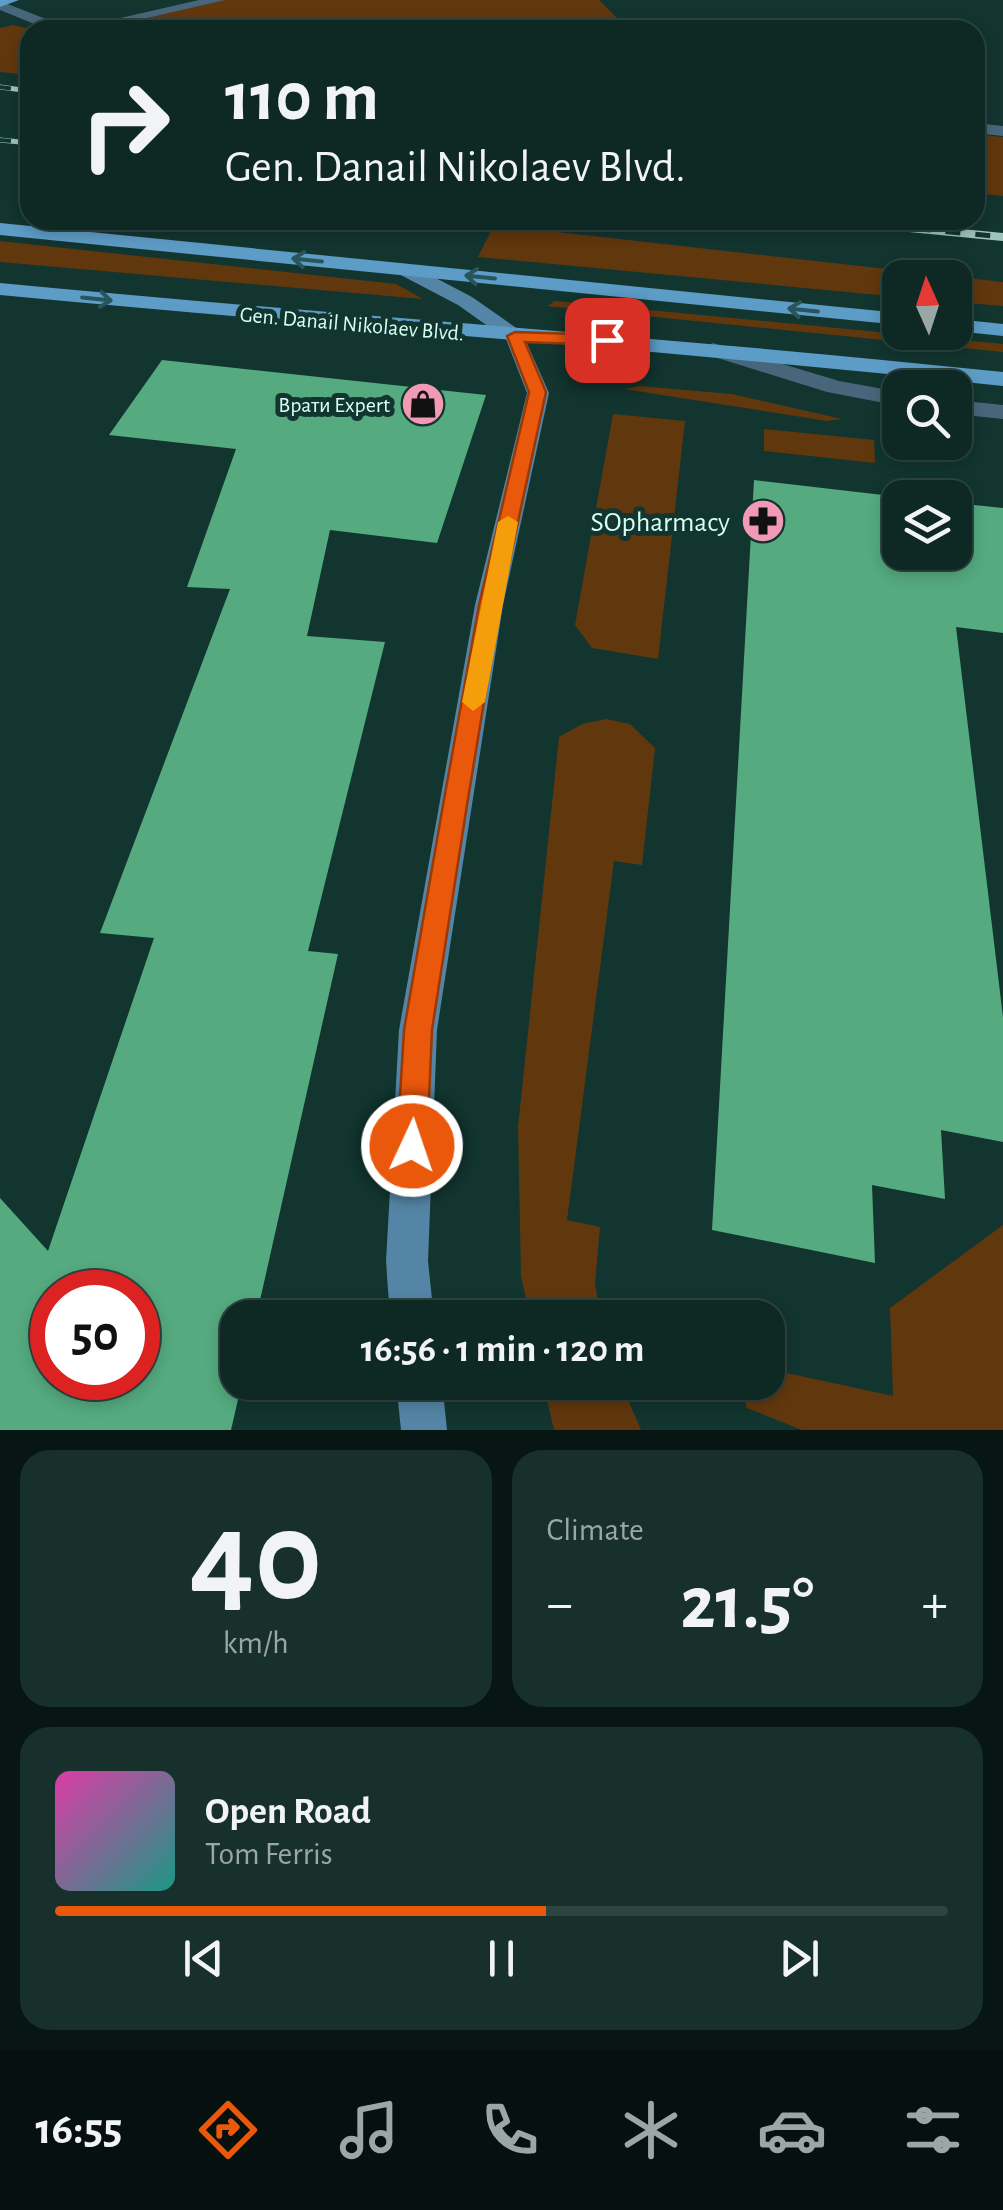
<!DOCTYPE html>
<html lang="en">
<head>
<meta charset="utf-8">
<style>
	body { margin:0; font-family:"Alegreya Sans",sans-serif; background:#17302b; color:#f1f3f6; height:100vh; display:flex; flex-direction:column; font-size:38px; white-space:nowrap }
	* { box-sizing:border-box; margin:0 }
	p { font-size:32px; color:#9ba6a6 }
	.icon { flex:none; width:55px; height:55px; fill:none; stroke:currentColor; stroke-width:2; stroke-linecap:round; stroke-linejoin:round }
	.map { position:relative; height:1430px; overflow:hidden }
	.sheet { display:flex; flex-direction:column; gap:20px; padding:20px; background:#081613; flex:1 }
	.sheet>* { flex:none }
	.guide { position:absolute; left:20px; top:20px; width:965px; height:210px; border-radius:30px; box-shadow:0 5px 15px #0003,0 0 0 2px #2e4441; background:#0e2823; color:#f1f3f6; overflow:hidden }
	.needle { width:65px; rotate:357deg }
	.controls { position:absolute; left:882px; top:260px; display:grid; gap:20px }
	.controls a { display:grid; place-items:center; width:90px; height:90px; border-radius:20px; background:#0e2823; box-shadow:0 5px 15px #0003,0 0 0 2px #2e4441; font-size:50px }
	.speed { position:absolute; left:30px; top:1270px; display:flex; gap:20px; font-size:50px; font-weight:700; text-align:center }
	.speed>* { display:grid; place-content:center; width:130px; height:130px; border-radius:50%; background:#0e2823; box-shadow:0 5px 15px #0003,0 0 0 2px #2e4441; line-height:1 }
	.speed .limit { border:15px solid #d22; background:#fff; color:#111 }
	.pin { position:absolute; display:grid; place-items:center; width:85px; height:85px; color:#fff; margin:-42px; border-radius:20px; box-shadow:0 5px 15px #0006 }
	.me { position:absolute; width:110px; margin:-55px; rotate:3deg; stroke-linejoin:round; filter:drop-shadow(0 0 8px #0008) }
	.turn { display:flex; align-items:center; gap:35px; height:210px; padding:0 40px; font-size:45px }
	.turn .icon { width:130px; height:130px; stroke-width:2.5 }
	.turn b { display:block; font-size:70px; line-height:85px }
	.big { font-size:75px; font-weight:600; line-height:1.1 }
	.sheet .card { flex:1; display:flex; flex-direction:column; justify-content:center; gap:15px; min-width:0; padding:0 35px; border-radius:30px; background:#17302b }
	.sheet .dial { align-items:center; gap:0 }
	.dial b { font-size:130px; line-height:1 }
	.song { display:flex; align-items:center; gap:30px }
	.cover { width:120px; height:120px; border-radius:15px; background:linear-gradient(135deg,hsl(320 70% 55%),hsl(170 70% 35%)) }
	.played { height:10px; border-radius:5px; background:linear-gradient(90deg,#ea580c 55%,#2e4441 55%) }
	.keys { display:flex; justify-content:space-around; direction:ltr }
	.heat { display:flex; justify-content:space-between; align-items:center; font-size:55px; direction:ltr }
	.sheet .tiles { flex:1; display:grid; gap:20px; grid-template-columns:1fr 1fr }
	.card:last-child { grid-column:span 2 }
	.trip { position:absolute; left:220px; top:1300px; width:565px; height:100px; border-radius:30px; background:#0e2823; box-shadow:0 5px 15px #0003,0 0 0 2px #2e4441; font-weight:600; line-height:100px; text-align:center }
	.menu { display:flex; height:160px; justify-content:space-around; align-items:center; background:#06100e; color:#9ba6a6 }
	.menu .icon { width:70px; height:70px }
	.menu .on { color:#ea580c }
	.menu b { font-size:45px; color:#f1f3f6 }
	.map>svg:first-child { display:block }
	.green { fill:#61370e }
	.building { fill:#55aa7f; fill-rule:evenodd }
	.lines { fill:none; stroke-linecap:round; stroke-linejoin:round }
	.lane { fill:#48667b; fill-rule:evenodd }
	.street { fill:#48667b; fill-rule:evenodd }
	.secondary { fill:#5485a6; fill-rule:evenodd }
	.primary { fill:#5d9cc6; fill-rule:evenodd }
	.rail-far1-casing { stroke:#9ec4bb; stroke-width:5 }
	.rail-casing { stroke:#9ec4bb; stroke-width:8 }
	.rail-far1 { stroke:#12352f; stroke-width:4; stroke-dasharray:11; stroke-linecap:butt }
	.rail { stroke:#12352f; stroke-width:5; stroke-dasharray:15; stroke-linecap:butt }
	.oneway { stroke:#28545c }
	.route { fill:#ea580c; stroke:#983908; stroke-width:2.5 }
	.slow { fill:#f59e0b }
	.labels { text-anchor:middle; stroke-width:10; stroke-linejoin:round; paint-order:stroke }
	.far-street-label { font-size:22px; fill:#d7fff5; stroke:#12352f }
	.far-poi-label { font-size:22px; fill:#d7fff5; stroke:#12352f; text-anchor:end }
	.poi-label { font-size:28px; fill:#d7fff5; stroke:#12352f; text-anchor:end }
</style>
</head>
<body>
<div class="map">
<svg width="1003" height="1430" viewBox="0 0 1003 1430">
	<rect width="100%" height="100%" fill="#12352f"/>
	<!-- green -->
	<path class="green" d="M 218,0 L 599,0 L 621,22 L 576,19 L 574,30 L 75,30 Z
		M 13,25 L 33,30 L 30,75 L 0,72 L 0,28 Z
		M 975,134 L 1003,137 L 1003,196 L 975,193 Z
		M 494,225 L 1003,282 L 1003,306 L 955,302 L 955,278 L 900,278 L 900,297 L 478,257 Z
		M 0,241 L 396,284 L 423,299 L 0,262 Z
		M 555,301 L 1003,344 L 1003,352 L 547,306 Z
		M 639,386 L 732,394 L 842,419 L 827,421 L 624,389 Z
		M 613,414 L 685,421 L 658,659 L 592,648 L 575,625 Z
		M 764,429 L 874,440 L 875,463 L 764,451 Z
		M 606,719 L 630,724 L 655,748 L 642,865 L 614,861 L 567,1220 L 600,1227 L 595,1284 L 601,1317 L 530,1317 L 521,1276 L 518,1127 L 559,737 L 582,724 Z
		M 1003,1225 L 1003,1430 L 802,1430 L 747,1408 L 740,1383 L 768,1382 L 768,1369 L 893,1396 L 890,1308 Z
		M 543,1383 L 621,1383 L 641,1430 L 554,1430 Z"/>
	<!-- building -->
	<path class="building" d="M 162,360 L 486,395 L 437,543 L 330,530 L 307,636 L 385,642 L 308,951 L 338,954 L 256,1318 L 238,1318 L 238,1382 L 242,1382 L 231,1430 L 0,1430 L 0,1198 L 48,1251 L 154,938 L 100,933 L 230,589 L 187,587 L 236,449 L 109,435 ZM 52,1292 L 138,1292 L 138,1378 L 52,1378 Z
		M 754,480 L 909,498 L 900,498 L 900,552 L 955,552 L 955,503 L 1003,508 L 1003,633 L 956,627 L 1003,1017 L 1003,1142 L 941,1130 L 945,1199 L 872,1185 L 875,1263 L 712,1230 Z"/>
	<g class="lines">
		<!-- lane -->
		<path class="lane" d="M 713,343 L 839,381 L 900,392 L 900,406 L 827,392 L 705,354 L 702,349 Z
			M 955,400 L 1003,405 L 1003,419 L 955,414 Z"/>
		<!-- street -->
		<path class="street" d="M 199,0 L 225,0 L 95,30 L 68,30 Z
			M 0,1 L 66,27 L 68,30 L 49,30 L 0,10 Z
			M 975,123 L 1003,126 L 1003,136 L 975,133 Z"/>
		<!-- secondary -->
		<path class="secondary" d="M 397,265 L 411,265 L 472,297 L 522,332 L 549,393 L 503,605 L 437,1030 L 428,1261 L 434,1318 L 390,1318 L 386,1261 L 399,1030 L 475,605 L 527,393 L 506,339 L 458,305 L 397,273 Z
			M 396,1382 L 442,1382 L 447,1430 L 401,1430 Z"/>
		<!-- primary -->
		<path class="primary" d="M 0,0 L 19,0 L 0,7 Z
			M 0,223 L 900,313 L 900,325 L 0,235 Z
			M 0,283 C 334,315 669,337 1003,372 L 1003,386 C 669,350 334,327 0,295 Z
			M 955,319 L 1003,324 L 1003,336 L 955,331 Z"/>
		<!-- rail-far1 casing -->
		<g class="rail-far1-casing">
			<path id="rail-far1" d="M 0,87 L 30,91
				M 0,140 L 30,143"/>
		</g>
		<!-- rail casing -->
		<g class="rail-casing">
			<path id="rail" d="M 826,220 L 1003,237"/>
		</g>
		<!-- rail-far1 -->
		<use href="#rail-far1" class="rail-far1"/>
		<!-- rail -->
		<use href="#rail" class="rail"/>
	</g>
	<!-- one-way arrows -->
	<defs><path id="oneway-shaft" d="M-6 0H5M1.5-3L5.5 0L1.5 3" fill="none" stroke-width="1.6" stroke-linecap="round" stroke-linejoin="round" transform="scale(2.5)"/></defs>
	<g class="oneway">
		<use href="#oneway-shaft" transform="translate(307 260) rotate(-174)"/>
		<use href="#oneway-shaft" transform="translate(480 277) rotate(-174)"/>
		<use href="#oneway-shaft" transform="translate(97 299) rotate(6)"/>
		<use href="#oneway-shaft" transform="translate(803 310) rotate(-174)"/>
	</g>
	<!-- route -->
	<path class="route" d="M 515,332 L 607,335 L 615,340 L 607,345 L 525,342 L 546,392 L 500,605 L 467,805 L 432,1030 L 427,1146 L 423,1157 L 412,1161 L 401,1157 L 397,1146 L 404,1030 L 443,805 L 479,605 L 529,392 L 507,336 Z"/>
	<!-- slow -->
	<path class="slow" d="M 508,516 L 518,522 L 485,702 L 473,711 L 462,702 L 498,522 Z"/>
	<!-- icons -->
	<defs>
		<g id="shop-disc" transform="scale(2.25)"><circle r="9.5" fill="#f09ab5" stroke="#12352f"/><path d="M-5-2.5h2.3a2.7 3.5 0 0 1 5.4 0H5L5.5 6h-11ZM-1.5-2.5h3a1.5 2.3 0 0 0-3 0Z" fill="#111"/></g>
		<g id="pharmacy-disc" transform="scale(2.25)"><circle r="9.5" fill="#f09ab5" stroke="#12352f"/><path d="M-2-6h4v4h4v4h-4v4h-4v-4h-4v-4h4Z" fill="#111"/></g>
	</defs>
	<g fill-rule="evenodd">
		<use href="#shop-disc" x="423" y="404"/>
		<use href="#pharmacy-disc" x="763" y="521"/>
	</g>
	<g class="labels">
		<!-- far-street labels -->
		<g class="far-street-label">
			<text transform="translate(352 323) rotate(5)" y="8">Gen. Danail Nikolaev Blvd.</text>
		</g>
		<!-- far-poi labels -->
		<g class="far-poi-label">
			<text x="390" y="412">Врати Expert</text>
		</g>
		<!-- poi labels -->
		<g class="poi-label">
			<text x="730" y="531">SOpharmacy</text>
		</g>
	</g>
</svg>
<div class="controls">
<a><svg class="needle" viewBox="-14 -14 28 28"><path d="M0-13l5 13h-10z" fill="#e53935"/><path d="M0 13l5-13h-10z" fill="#9ba6a6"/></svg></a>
<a><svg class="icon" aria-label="search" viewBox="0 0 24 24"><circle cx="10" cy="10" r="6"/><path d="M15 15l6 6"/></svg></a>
<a><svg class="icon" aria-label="layers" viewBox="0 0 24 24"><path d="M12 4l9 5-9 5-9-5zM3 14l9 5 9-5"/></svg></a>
</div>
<div class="speed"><div class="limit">50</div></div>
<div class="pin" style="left:607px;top:340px;background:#d93025"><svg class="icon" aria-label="arrive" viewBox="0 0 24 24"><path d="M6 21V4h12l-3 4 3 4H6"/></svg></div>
<svg class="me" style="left:412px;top:1146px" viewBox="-20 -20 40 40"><circle r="17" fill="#ea580c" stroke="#fff" stroke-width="3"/><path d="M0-11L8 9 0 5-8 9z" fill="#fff"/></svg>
<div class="trip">16:56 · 1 min · 120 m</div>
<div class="guide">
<div class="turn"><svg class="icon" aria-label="right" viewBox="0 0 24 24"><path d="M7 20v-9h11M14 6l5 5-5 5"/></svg><div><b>110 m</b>Gen. Danail Nikolaev Blvd.</div></div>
</div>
</div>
<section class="sheet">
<div class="tiles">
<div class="card dial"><b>40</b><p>km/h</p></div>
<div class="card"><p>Climate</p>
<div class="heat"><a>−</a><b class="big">21.5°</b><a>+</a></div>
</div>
<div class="card">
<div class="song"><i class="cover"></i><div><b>Open Road</b><p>Tom Ferris</p></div></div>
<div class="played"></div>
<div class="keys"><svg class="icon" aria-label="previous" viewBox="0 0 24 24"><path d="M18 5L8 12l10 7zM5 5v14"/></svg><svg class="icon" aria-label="pause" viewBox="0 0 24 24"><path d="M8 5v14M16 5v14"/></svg><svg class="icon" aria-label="next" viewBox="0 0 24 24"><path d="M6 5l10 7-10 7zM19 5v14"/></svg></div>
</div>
</div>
</section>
<nav class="menu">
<b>16:55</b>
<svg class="icon on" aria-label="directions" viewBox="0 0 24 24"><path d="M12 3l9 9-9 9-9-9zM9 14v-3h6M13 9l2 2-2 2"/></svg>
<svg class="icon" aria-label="music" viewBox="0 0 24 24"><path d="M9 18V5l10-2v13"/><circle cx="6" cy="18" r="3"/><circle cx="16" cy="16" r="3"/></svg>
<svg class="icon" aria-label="phone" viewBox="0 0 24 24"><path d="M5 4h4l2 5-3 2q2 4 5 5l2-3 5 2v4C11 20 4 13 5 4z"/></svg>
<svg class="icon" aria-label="climate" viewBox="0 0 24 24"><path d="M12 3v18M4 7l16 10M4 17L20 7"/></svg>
<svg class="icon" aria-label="car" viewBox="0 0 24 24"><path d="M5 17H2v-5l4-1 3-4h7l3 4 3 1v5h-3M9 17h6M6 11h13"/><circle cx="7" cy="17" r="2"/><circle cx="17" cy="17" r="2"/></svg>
<svg class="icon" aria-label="filters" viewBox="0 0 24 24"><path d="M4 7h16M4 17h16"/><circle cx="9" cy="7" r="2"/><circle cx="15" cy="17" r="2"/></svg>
</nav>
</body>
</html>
